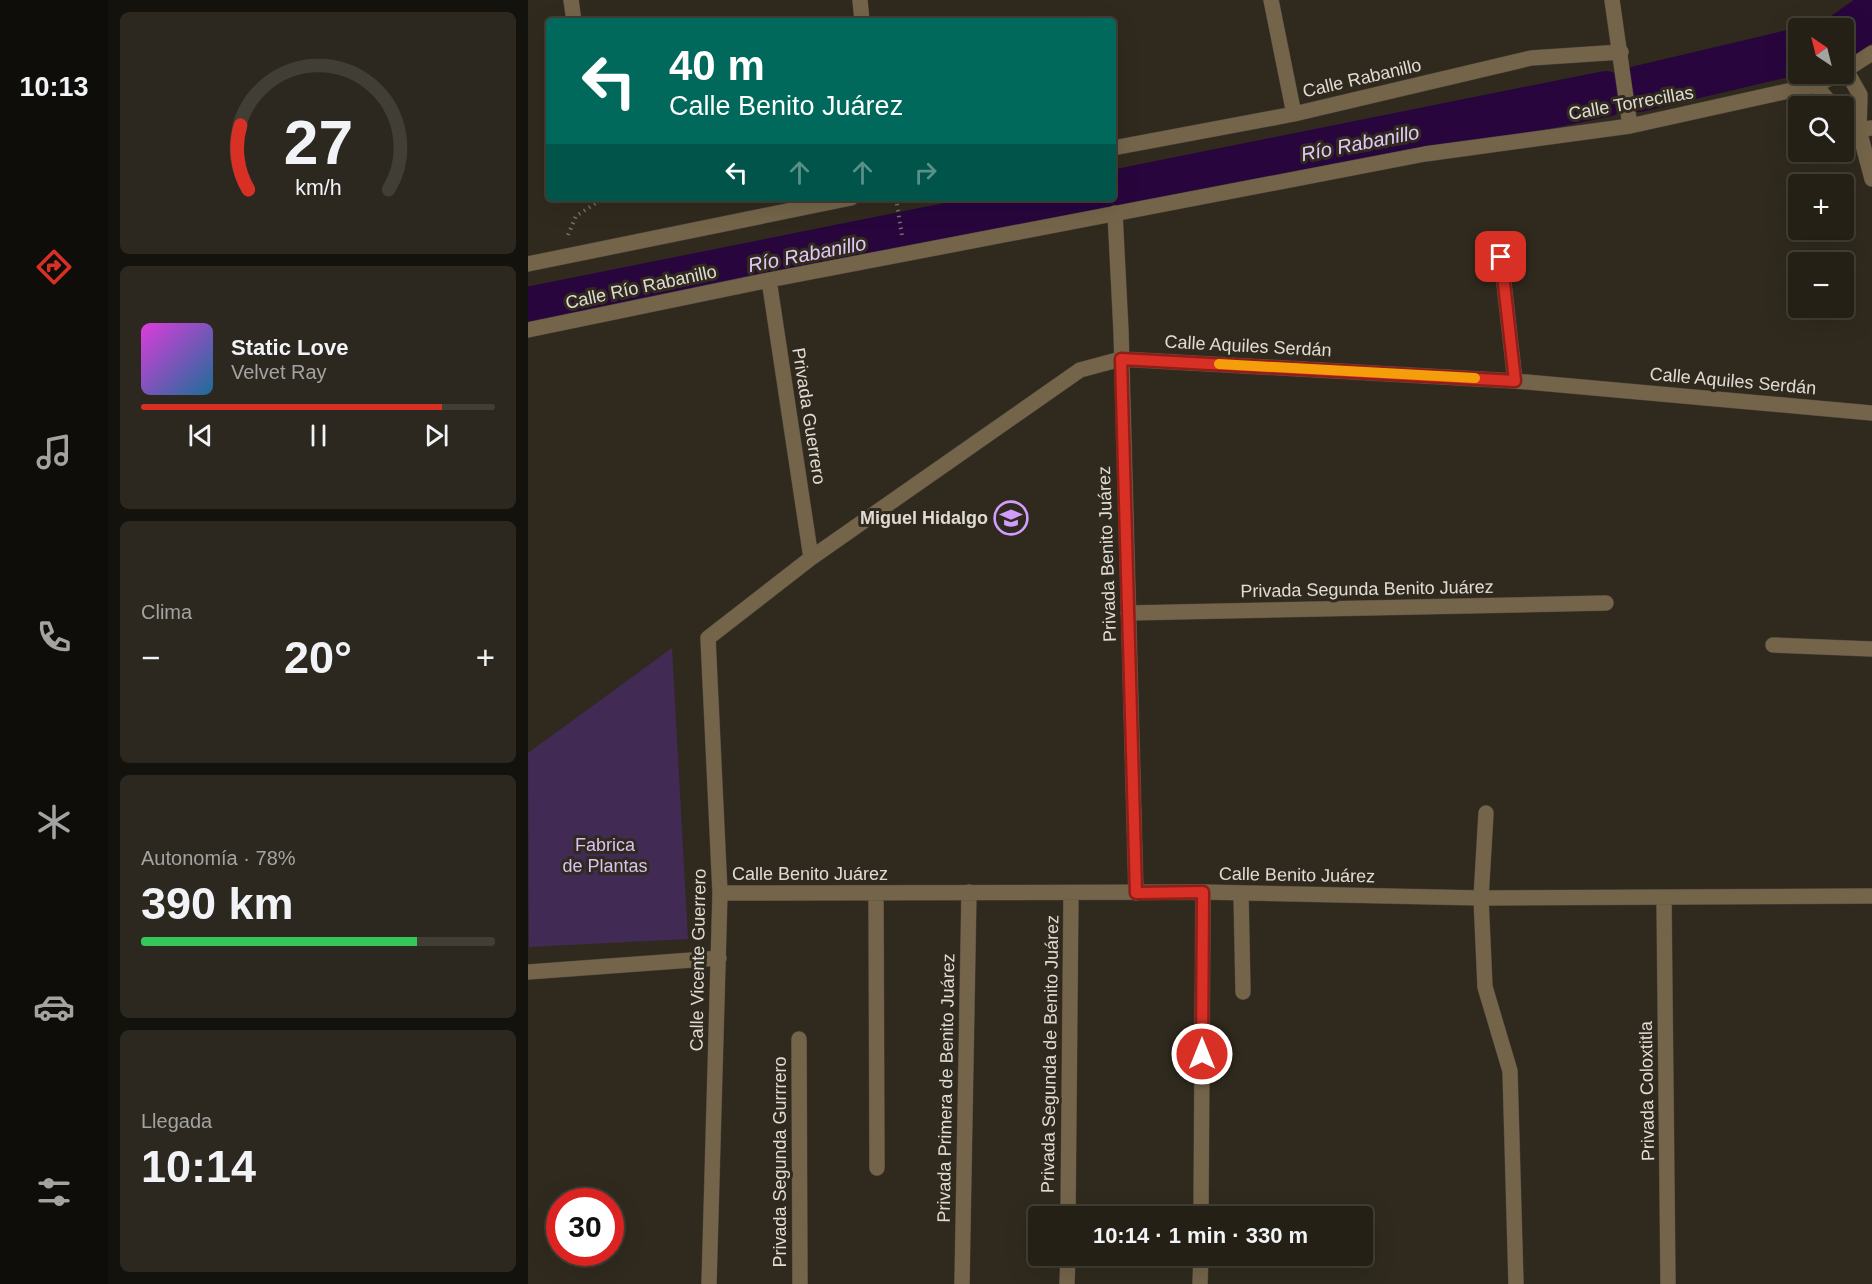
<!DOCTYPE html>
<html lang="es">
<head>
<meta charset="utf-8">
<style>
	body { margin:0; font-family:Helvetica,sans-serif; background:#2c281f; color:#f1f3f6; height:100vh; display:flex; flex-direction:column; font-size:22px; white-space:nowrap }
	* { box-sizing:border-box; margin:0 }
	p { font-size:20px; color:#a3a3a1 }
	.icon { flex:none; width:33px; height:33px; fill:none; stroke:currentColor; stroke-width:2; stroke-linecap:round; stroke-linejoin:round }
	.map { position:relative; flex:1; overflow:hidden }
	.drawer { display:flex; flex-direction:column; gap:12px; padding:12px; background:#14120c; width:420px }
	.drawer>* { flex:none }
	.top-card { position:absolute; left:18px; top:18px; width:570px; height:183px; border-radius:6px; box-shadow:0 6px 24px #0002,0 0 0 2px #413e35; background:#00695c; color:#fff; overflow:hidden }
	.needle { width:39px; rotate:325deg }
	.controls { position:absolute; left:1260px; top:18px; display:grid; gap:12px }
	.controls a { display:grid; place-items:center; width:66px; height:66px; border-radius:6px; background:#242016; box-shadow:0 6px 24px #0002,0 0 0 2px #413e35; font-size:30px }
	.speed { position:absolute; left:18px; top:1188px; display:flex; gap:12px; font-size:30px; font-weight:700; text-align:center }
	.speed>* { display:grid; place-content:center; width:78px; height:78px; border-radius:50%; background:#242016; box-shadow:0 6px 24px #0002,0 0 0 2px #413e35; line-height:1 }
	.speed .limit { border:9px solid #d22; background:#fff; color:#111 }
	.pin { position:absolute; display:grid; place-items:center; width:51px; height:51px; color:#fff; margin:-26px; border-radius:12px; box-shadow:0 3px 9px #0006 }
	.me { position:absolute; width:66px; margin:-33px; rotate:0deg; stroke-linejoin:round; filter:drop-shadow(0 0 4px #0008) }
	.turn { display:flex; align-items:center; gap:21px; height:126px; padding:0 24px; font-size:27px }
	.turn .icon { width:78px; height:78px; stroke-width:2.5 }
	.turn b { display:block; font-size:42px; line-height:51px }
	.lanes { display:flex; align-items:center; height:57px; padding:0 24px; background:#0003; justify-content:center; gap:30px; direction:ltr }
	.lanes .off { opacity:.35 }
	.big { font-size:45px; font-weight:700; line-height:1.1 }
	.drawer .tile { flex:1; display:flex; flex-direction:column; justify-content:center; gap:9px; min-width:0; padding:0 21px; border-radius:9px; background:#2c281f }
	.drawer .dial { align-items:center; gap:0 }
	.dial svg { height:156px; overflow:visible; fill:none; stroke:#413e35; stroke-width:7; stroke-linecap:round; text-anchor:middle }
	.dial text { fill:#f1f3f6; stroke:none }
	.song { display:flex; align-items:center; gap:18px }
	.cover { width:72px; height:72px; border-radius:9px; background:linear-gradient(135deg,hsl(300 70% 55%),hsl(200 70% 35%)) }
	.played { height:6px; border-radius:3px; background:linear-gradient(90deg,#d93025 85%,#413e35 85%) }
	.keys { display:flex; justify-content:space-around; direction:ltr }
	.heat { display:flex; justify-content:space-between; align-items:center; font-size:33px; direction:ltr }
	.charge { height:9px; border-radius:4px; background:linear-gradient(90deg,#34c759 78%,#413e35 0) }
	.trip { position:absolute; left:500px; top:1206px; width:345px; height:60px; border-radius:6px; background:#242016; box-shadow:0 6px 24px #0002,0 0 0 2px #413e35; font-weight:700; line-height:60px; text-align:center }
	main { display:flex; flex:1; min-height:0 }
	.tabs { display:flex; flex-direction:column; width:108px; justify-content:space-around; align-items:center; background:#0e0d09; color:#a3a3a1 }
	.tabs .icon { width:42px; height:42px }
	.tabs .active { color:#d93025 }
	.tabs b { font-size:27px; color:#f1f3f6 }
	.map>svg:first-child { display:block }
	.green { fill:#412a54 }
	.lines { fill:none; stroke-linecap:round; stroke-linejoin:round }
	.river { stroke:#28063d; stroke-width:46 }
	.minor-casing { stroke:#4c463b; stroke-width:16 }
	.path { stroke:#746f65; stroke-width:4; stroke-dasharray:1.5 4.5; stroke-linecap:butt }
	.minor { stroke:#74654a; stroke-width:15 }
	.route-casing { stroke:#8d1f18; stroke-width:15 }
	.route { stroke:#d93025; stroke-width:10 }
	.slow { stroke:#f59e0b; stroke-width:10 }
	.labels { text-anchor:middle; stroke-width:6; stroke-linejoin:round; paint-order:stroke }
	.street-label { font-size:18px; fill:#e0dcd5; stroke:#302a1e }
	.poi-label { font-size:18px; font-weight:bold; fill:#e0dcd5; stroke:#302a1e; text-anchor:end }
	.park-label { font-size:18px; fill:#dbc0f4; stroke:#302a1e }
	.water-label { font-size:20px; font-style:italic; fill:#e3c7fc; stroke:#302a1e }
</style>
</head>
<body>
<main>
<nav class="tabs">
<b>10:13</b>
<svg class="icon active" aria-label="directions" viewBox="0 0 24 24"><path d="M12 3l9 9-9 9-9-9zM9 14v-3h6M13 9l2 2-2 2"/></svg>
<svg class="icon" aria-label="music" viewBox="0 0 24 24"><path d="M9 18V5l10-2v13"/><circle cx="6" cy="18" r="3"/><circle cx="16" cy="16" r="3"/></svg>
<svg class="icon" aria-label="phone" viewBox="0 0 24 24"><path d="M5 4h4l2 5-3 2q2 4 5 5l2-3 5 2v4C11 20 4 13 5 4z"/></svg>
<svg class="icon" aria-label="climate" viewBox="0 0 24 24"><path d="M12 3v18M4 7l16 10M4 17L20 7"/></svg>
<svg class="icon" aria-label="car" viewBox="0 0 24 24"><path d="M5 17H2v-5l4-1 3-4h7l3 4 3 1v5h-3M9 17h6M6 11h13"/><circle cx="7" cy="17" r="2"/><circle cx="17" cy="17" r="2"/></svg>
<svg class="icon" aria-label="filters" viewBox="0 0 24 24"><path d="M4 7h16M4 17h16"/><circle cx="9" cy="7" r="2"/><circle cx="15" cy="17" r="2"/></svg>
</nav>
<section class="drawer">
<div class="tile dial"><svg viewBox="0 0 100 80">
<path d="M14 69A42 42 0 1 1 86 69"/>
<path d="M14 69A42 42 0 0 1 10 36" stroke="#d93025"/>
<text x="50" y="56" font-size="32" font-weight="700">27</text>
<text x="50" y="72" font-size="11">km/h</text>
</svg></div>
<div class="tile">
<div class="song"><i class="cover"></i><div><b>Static Love</b><p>Velvet Ray</p></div></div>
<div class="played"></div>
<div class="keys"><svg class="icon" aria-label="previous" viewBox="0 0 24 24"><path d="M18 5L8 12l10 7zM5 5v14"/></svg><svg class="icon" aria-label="pause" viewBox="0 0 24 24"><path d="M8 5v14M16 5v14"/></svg><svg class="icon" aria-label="next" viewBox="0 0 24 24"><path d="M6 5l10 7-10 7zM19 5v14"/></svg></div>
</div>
<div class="tile"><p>Clima</p>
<div class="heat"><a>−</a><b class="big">20°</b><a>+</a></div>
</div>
<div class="tile"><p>Autonomía · 78%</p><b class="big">390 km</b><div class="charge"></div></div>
<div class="tile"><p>Llegada</p><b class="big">10:14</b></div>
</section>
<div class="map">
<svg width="1344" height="1284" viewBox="0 0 1344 1284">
	<rect width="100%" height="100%" fill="#302a1e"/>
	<!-- green -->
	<path class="green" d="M 144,648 L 160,939 L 1,947 L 0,753 Z"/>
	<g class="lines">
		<!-- river -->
		<path class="river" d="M 1316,35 L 1344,15
			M 1110,89 L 1270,51
			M 585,193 L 1078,94
			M 0,310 L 558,198"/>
		<!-- minor casing -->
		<g class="minor-casing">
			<path id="minor" d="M 43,0 L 46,21
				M 332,0 L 334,21
				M 743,0 L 766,114
				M 1084,0 L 1102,126
				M 1318,70 L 1332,95 L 1331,130 L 1344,179
				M 1316,71 L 1344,53
				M 1287,85 L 1305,106
				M 1316,118 L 1331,130 L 1344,128
				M 585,148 L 766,114 L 1003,58 L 1093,52
				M 587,213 L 593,331 L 608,893
				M 973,257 L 987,381
				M 0,264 L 323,198
				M 241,280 L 283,558
				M 0,330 L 241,280 L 897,154 L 1102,126 L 1287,85 L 1312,74
				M 600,613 L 1078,603
				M 1245,645 L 1344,649
				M 958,813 L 953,898 L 957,987 L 982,1071 L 988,1284
				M 192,893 L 675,892 L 953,898 L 1344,896
				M 348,894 L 349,1168
				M 713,894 L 715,992
				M 1136,898 L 1140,1284
				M 0,972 L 191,958
				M 271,1039 L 272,1284
				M 540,1216 L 543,893
				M 673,1216 L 675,892
				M 181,1284 L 192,893 L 180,638 L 283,558 L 552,370 L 593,359 L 987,381 L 1344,413
				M 434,1284 L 441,892
				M 539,1284 L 540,1256
				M 672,1284 L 673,1256"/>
		</g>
		<!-- path -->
		<path class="path" d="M 368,198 L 374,236
			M 40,235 L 48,216 L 76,198"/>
		<!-- minor -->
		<use href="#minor" class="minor"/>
	</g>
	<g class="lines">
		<!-- route casing -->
		<g class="route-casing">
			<path id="route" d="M 674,1054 L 675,892 L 608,893 L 593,359 L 987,381 L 973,257"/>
		</g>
		<!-- route -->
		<use href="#route" class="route"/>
		<!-- slow -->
		<path class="slow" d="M 691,364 L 947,378"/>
	</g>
	<!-- icons -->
	<defs>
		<g id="school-ring" transform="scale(1.725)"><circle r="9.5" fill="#302a1e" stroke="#d19dfe" stroke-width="1.5"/><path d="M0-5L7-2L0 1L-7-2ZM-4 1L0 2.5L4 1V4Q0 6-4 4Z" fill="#d19dfe"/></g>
	</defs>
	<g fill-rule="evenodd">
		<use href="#school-ring" x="483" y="518"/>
	</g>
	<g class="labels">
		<!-- street labels -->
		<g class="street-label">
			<text transform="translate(834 78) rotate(-13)" y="6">Calle Rabanillo</text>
			<text transform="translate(1103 103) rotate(-10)" y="6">Calle Torrecillas</text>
			<text transform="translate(113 287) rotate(-12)" y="6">Calle Río Rabanillo</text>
			<text transform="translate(720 346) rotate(3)" y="6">Calle Aquiles Serdán</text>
			<text transform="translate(1205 381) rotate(5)" y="6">Calle Aquiles Serdán</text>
			<text transform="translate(281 416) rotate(81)" y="6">Privada Guerrero</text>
			<text transform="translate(579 554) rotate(-92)" y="6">Privada Benito Juárez</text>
			<text transform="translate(839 589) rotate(-1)" y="6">Privada Segunda Benito Juárez</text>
			<text x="282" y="880">Calle Benito Juárez</text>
			<text transform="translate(769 875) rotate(1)" y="6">Calle Benito Juárez</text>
			<text transform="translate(170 960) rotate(-89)" y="6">Calle Vicente Guerrero</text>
			<text transform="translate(522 1054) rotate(-89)" y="6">Privada Segunda de Benito Juárez</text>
			<text transform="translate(418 1088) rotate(-89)" y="6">Privada Primera de Benito Juárez</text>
			<text transform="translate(1119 1091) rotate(-91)" y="6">Privada Coloxtitla</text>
			<text transform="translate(252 1162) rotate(-90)" y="6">Privada Segunda Gurrrero</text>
		</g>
		<!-- poi labels -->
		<g class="poi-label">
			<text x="460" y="524">Miguel Hidalgo</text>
		</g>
		<!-- park labels -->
		<g class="park-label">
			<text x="77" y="851">Fabrica<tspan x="77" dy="21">de Plantas</tspan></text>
		</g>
		<!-- water labels -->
		<g class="water-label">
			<text transform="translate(832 143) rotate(-11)" y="7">Río Rabanillo</text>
			<text transform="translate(279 254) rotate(-11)" y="7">Río Rabanillo</text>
		</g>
	</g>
</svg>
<div class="controls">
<a><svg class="needle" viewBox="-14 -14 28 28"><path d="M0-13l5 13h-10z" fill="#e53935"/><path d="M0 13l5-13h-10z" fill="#a3a3a1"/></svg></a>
<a><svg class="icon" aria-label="search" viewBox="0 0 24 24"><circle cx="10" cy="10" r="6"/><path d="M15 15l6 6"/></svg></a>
<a>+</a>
<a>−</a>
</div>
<div class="speed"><div class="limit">30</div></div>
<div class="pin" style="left:973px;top:257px;background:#d93025"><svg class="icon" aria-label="arrive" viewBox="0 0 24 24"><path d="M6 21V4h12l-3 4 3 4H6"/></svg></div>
<svg class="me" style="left:674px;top:1054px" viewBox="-20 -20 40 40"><circle r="17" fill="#d93025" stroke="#fff" stroke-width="3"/><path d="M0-11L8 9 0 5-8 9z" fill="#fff"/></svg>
<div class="trip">10:14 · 1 min · 330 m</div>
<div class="top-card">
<div class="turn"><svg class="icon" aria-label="left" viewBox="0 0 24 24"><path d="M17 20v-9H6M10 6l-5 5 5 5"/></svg><div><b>40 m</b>Calle Benito Juárez</div></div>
<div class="lanes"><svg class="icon" aria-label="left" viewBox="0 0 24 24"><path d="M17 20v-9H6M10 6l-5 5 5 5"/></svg><svg class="icon off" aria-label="ahead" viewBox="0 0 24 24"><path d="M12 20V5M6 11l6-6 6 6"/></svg><svg class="icon off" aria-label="ahead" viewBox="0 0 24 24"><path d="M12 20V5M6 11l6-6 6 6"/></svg><svg class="icon off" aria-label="right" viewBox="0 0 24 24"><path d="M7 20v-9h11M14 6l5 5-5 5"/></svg></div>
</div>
</div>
</main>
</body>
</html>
